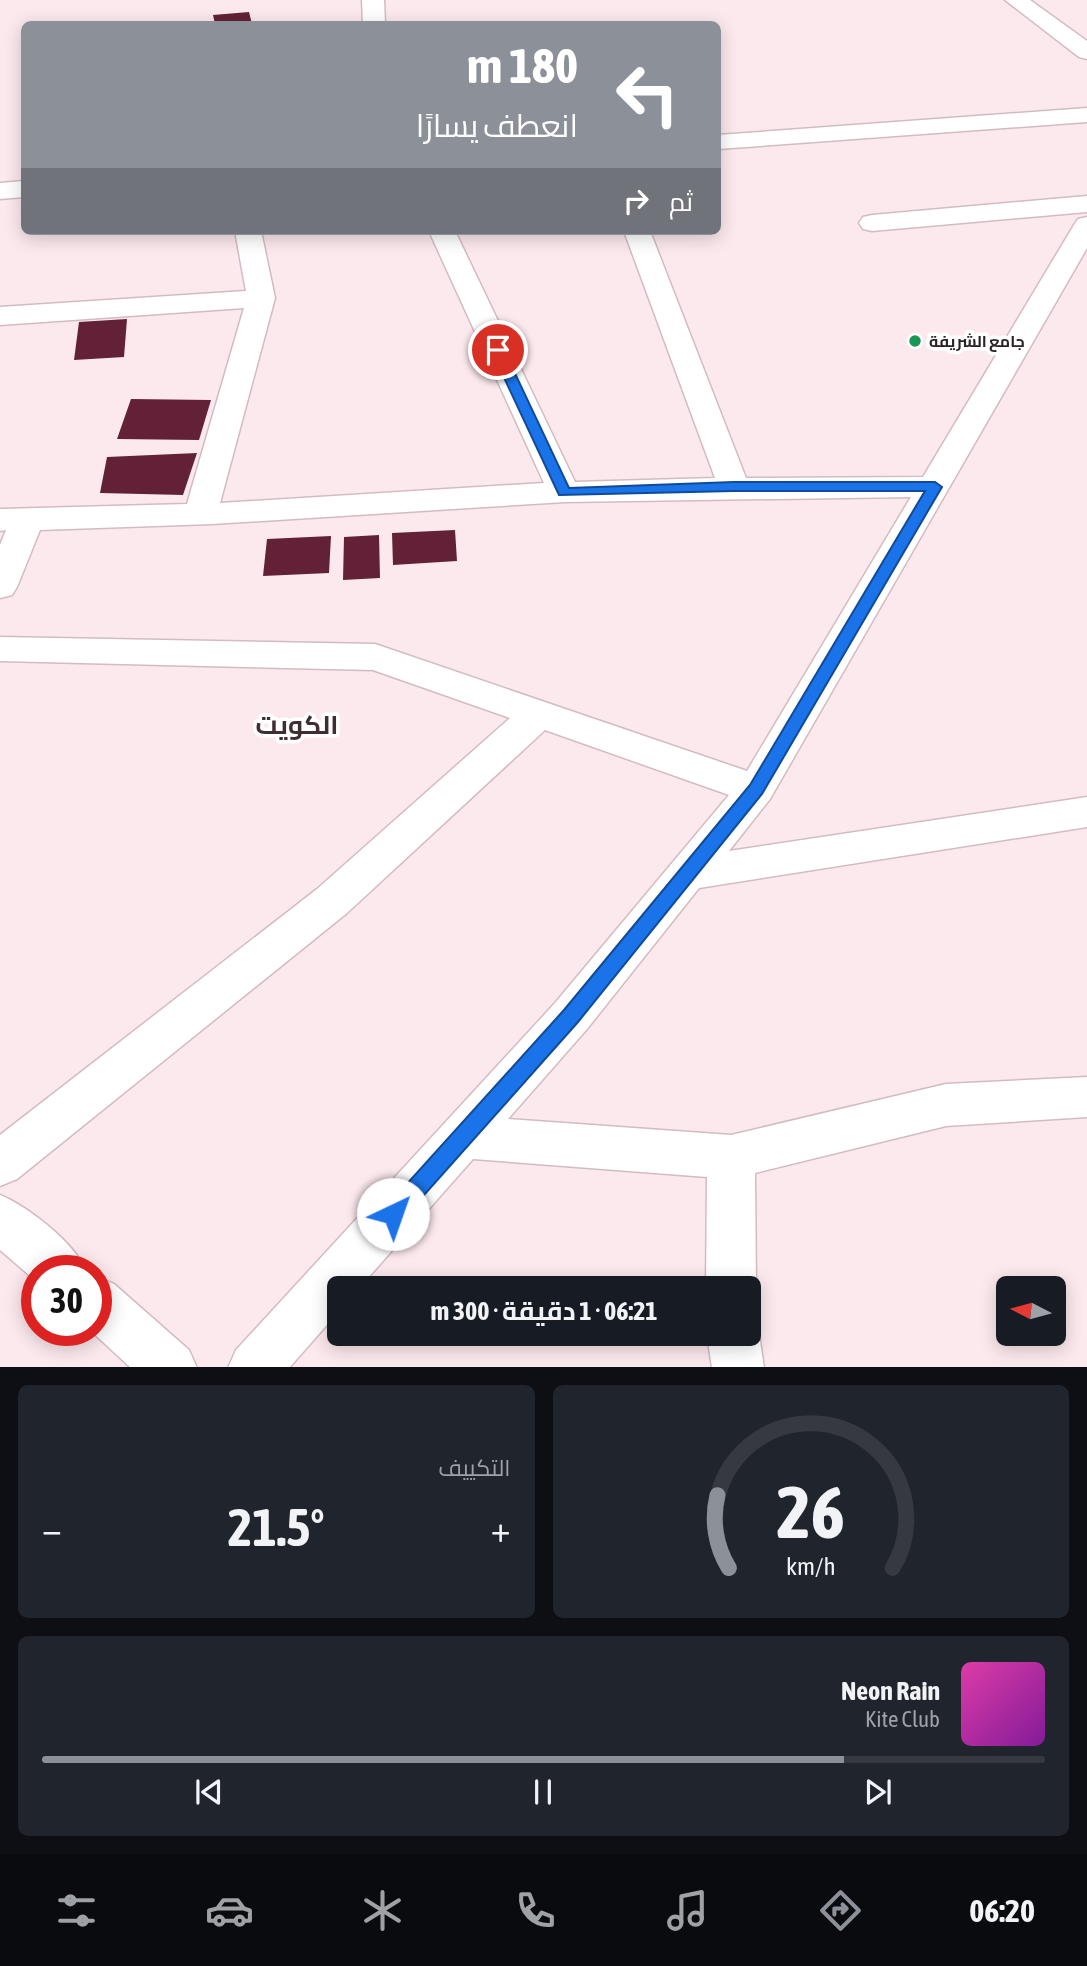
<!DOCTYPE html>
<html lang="ar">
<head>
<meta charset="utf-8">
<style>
	body { margin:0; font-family:"Asap Condensed",Cairo,sans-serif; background:#20242c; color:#f1f3f6; direction:rtl; height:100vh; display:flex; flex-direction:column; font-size:26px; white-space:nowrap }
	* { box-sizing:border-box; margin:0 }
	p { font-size:23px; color:#9ea1a6 }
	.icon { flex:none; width:38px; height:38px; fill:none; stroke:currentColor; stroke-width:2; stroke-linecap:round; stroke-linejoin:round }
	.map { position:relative; height:1367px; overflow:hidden; direction:ltr }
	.details { display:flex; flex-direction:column; gap:18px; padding:18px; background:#0d0f14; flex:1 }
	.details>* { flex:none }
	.banner { position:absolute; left:21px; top:21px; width:700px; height:214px; border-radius:10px; box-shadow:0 4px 18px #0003; direction:rtl; background:#8c9099; color:#fff; overflow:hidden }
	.needle { width:46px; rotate:276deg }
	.fabs { position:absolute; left:996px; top:1276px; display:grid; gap:14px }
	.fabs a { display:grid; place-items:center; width:70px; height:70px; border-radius:10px; background:#171b24; box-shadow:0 4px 18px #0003; font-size:35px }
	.speed { position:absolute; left:21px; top:1255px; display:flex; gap:14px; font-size:35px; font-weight:700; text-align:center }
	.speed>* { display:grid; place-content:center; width:91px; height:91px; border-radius:50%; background:#171b24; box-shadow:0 4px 18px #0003; line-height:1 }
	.speed .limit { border:10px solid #d22; background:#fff; color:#111 }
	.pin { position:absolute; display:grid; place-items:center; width:60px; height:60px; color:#fff; margin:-30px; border:4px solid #fff; border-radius:50%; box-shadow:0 2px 7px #0007 }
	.me { position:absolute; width:77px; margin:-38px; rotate:42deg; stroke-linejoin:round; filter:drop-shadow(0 0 5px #0008) }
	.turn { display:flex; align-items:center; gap:24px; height:147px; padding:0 28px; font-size:32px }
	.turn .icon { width:91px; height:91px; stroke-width:2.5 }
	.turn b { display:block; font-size:49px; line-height:60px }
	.then { display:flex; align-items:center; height:66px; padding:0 28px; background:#0003; gap:14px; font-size:26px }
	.big { font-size:52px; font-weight:700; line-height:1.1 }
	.details .tile { flex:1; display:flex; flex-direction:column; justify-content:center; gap:10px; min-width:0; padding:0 24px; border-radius:10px; background:#20242c }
	.details .dial { align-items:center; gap:0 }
	.dial svg { height:182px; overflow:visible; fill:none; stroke:#363941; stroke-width:7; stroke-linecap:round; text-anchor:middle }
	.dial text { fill:#f1f3f6; stroke:none }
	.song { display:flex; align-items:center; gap:21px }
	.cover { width:84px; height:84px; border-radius:10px; background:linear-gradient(135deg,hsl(320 70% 55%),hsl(290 70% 35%)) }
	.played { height:7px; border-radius:4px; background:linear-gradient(90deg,#8c9099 80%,#363941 80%) }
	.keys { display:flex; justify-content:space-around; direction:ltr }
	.heat { display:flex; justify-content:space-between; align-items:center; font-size:38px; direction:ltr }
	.details .tiles { flex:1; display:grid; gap:18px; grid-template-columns:1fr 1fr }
	.tile:last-child { grid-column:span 2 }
	.trip { position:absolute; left:327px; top:1276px; width:434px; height:70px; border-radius:10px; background:#171b24; box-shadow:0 4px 18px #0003; font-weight:700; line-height:70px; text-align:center; direction:rtl }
	.menu { display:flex; height:112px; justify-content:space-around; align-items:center; background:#090b0e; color:#9ea1a6 }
	.menu .icon { width:49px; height:49px }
	.menu .active { color:#8c9099 }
	.menu b { font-size:32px; color:#f1f3f6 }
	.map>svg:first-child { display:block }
	.building { fill:#622136 }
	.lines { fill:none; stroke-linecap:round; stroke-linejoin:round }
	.street-casing { stroke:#d3bcc1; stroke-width:3 }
	.street { fill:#fff; fill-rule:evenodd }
	.route { fill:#1a73e8; stroke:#114b97; stroke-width:2 }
	.poi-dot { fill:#189755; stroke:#fff; stroke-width:2.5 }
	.labels { text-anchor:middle; stroke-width:7; stroke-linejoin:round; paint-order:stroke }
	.far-poi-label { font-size:16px; font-weight:bold; fill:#2c2325; stroke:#fff; text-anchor:start }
	.district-label { font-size:26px; font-weight:bold; fill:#3f2d31; stroke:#fff }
</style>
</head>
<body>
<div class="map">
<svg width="1087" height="1368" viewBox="0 0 1087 1368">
	<rect width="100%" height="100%" fill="#fce9ed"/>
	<!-- building -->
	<path class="building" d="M 249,12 L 252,24 L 215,24 L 213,15 Z
		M 127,319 L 124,357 L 74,360 L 79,322 Z
		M 131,399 L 211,400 L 199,440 L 117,439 Z
		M 197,453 L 183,495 L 100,493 L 107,457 Z
		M 455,530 L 457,561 L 393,565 L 392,533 Z
		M 379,535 L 380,578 L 343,580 L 344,537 Z
		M 331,536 L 329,573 L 263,576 L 267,539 Z"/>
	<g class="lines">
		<!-- street casing -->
		<g class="street-casing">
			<path id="street" d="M 362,0 L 384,0 L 385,24 L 363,24 Z
				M 1005,0 L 1030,0 L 1087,41 L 1087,59 L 1079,57 Z
				M 1087,108 L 1087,122 L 718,149 L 718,135 Z
				M 24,181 L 24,197 L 0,199 L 0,183 Z
				M 1087,196 L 1087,212 L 872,231 L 863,229 L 859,223 L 863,217 L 872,215 Z
				M 1087,217 L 1087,248 L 770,799 L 729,851 L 1087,797 L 1087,827 L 699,888 L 587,1029 L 508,1119 L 731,1135 L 946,1084 L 1087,1077 L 1087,1117 L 946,1126 L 755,1173 L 756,1288 L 749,1305 L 749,1288 L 706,1288 L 707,1177 L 473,1159 L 359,1288 L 340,1288 L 340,1310 L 289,1368 L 228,1368 L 236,1350 L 555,1003 L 729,795 L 545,730 L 347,913 L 17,1179 L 0,1186 L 0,1135 L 317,889 L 510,718 L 373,670 L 0,661 L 0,637 L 375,644 L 747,771 L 911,497 L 565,502 L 212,524 L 40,530 L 17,587 L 12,595 L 0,598 L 0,545 L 6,530 L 0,531 L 0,509 L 187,504 L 244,308 L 0,325 L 0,307 L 246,291 L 235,231 L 261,231 L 275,298 L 220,503 L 544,483 L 429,231 L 455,231 L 575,482 L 715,478 L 624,231 L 650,231 L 746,478 L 923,477 L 1074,225 L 1078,219 Z
				M 0,1195 C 27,1206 75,1243 85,1270 L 37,1270 L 37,1282 L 0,1250 Z
				M 96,1277 L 114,1284 L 189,1350 L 197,1368 L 131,1368 L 90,1330 L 96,1330 Z
				M 749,1315 L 759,1334 L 764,1368 L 712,1368 L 707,1334 L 749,1334 Z"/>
		</g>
		<!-- street -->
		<use href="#street" class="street"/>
	</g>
	<!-- route -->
	<path class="route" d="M 498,346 L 504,350 L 569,488 L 734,482 L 935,482 L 942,487 L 762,794 L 578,1022 L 401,1221 L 393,1224 L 386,1221 L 383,1214 L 386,1207 L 564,1010 L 750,785 L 925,491 L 734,491 L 559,495 L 491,350 Z"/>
	<!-- markers -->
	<circle class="poi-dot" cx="915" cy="341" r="7"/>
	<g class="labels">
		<!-- far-poi labels -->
		<g class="far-poi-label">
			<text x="929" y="347">جامع الشريفة</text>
		</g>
		<!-- district labels -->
		<g class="district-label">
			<text x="297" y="734">الكويت</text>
		</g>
	</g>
</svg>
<div class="fabs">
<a><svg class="needle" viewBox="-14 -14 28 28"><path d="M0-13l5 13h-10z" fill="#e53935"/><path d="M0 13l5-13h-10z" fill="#9ea1a6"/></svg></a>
</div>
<div class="speed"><div class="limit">30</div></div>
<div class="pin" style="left:498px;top:350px;background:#d93025"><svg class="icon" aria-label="arrive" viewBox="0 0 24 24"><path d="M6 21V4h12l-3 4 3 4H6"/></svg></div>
<svg class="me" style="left:393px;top:1214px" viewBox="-20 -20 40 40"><circle r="19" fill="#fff"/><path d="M0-13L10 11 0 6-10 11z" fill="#1a73e8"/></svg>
<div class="trip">06:21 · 1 دقيقة · 300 m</div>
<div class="banner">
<div class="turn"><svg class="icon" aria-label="left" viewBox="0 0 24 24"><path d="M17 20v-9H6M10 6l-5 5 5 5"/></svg><div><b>180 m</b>انعطف يسارًا</div></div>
<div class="then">ثم<svg class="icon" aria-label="right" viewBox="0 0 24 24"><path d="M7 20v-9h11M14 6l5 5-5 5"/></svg></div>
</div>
</div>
<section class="details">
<div class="tiles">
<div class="tile dial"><svg viewBox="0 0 100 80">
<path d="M14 69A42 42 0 1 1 86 69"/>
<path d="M14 69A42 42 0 0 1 9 37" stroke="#8c9099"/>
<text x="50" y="56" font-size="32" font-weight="700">26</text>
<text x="50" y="72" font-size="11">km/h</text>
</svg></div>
<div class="tile"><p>التكييف</p>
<div class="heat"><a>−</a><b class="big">21.5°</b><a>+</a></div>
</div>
<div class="tile">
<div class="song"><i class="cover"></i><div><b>Neon Rain</b><p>Kite Club</p></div></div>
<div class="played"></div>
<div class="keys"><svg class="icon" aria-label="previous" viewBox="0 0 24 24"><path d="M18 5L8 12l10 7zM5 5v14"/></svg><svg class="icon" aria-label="pause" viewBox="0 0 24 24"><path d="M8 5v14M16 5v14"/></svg><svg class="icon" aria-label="next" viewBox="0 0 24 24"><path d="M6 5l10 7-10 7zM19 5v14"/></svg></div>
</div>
</div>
</section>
<nav class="menu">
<b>06:20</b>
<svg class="icon active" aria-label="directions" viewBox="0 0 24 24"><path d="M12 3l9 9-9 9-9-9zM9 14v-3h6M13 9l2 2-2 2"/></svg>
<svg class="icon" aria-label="music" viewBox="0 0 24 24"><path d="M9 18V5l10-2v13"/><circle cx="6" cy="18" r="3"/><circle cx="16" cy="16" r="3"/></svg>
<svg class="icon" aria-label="phone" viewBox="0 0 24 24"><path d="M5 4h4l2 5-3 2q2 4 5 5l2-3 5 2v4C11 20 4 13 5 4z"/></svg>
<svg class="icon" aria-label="climate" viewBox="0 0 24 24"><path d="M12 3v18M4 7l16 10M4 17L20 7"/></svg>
<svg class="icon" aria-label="car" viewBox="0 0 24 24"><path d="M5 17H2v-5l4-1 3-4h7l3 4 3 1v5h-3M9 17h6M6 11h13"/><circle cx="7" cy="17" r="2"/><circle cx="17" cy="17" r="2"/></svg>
<svg class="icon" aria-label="filters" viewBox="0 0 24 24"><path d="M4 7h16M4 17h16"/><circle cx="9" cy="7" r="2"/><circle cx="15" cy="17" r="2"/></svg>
</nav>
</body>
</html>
